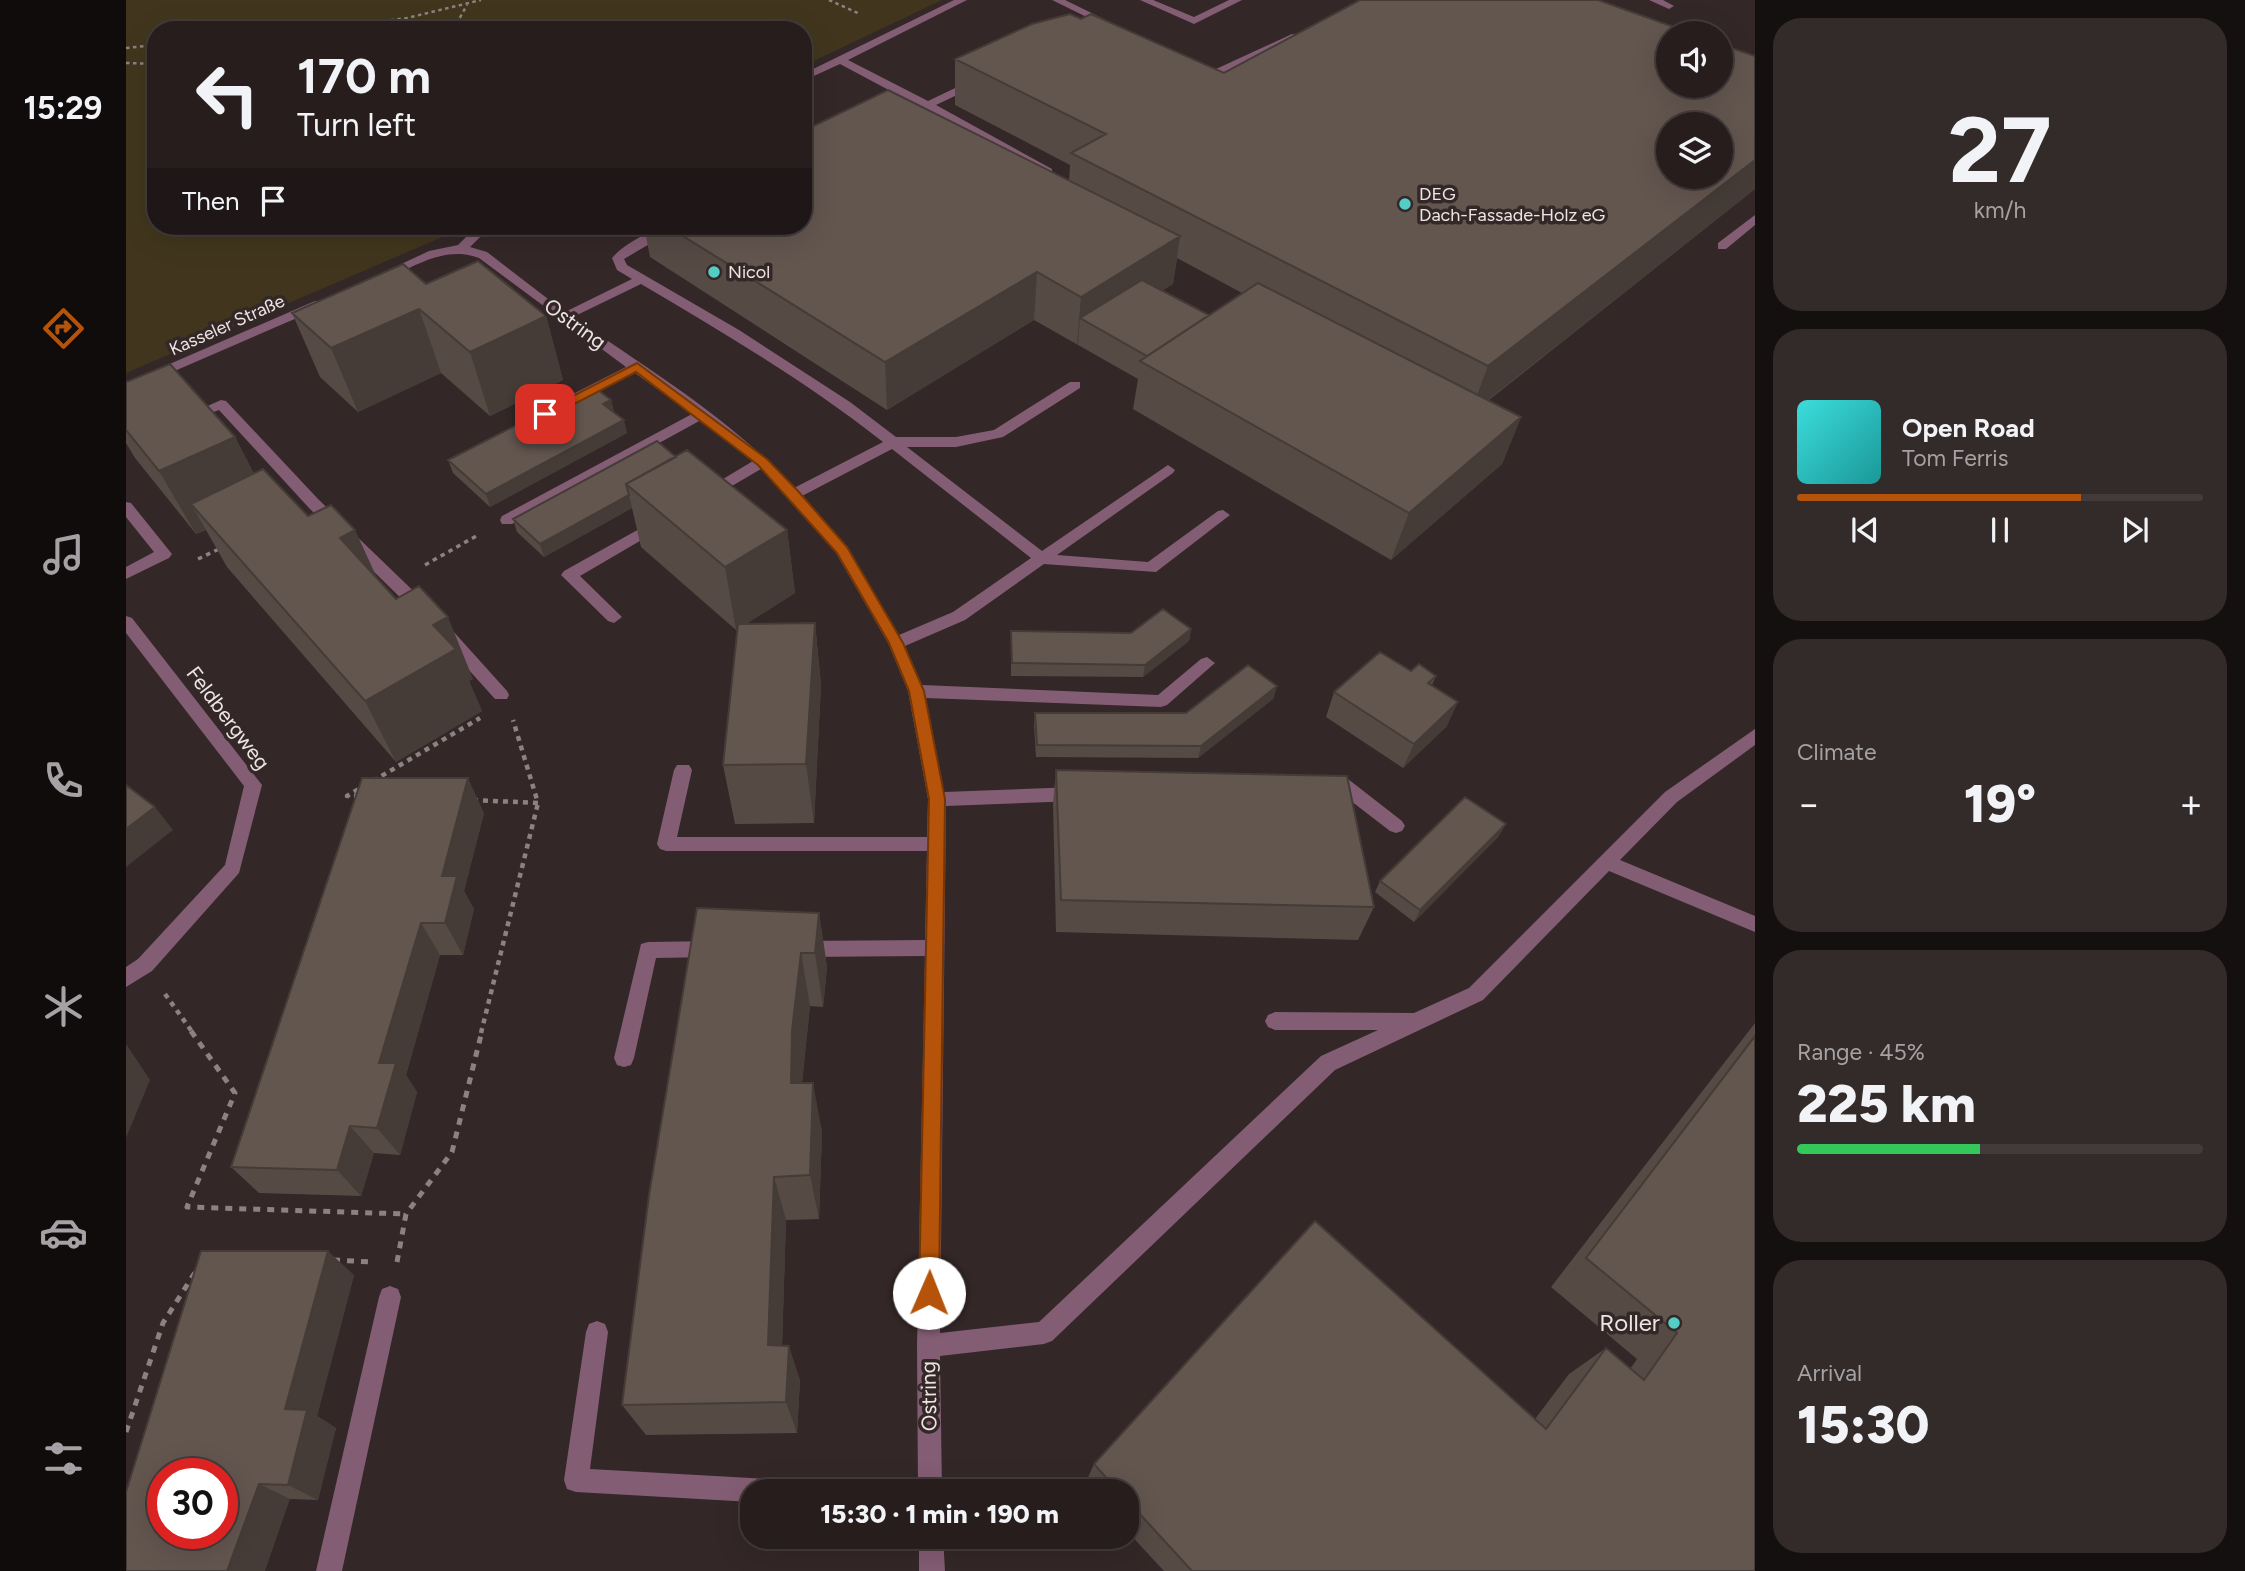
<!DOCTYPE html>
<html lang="en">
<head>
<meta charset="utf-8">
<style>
	body { margin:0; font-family:Figtree,sans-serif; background:#332a2a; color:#f1f3f6; height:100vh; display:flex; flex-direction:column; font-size:26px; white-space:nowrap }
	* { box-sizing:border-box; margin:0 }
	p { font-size:23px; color:#a4a2a4 }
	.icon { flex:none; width:38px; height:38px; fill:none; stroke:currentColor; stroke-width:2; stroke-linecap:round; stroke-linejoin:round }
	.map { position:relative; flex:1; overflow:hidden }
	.drawer { display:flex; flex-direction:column; gap:18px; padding:18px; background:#151010; width:490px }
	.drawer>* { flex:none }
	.top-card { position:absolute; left:21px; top:21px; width:665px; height:214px; border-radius:28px; box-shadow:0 7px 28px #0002,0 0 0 2px #433b3b; background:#271d1d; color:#f1f3f6; overflow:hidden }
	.tools { position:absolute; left:1530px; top:21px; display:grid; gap:14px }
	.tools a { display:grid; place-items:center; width:77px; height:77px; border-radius:50%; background:#271d1d; box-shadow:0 7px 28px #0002,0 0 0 2px #433b3b; font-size:35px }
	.speed { position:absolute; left:21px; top:1458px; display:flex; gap:14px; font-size:35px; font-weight:700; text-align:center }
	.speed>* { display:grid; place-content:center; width:91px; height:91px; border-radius:50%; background:#271d1d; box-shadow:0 7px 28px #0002,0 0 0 2px #433b3b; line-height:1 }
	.speed .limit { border:10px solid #d22; background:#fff; color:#111 }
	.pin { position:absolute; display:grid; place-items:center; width:60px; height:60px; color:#fff; margin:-30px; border-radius:14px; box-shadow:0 4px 10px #0006 }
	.me { position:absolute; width:77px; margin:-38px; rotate:1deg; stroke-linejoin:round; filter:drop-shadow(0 0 5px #0008) }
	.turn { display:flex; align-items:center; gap:24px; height:147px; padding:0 35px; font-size:32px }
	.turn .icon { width:91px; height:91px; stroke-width:2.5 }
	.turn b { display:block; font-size:49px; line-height:60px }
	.then { display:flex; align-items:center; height:66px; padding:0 35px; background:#0003; gap:14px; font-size:26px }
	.big { font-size:52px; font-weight:800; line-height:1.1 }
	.drawer .card { flex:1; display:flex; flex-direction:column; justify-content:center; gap:10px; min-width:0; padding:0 24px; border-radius:28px; background:#332a2a }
	.drawer .dial { align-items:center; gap:0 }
	.dial b { font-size:91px; line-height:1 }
	.song { display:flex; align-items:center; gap:21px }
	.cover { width:84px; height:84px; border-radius:10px; background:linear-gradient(135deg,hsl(180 70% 55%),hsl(180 70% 35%)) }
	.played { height:7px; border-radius:4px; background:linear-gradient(90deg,#b45309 70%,#433b3b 70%) }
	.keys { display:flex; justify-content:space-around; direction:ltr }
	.heat { display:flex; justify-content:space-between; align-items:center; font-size:38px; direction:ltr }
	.charge { height:10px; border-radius:5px; background:linear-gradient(90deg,#34c759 45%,#433b3b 0) }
	.trip { position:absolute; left:614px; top:1479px; width:399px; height:70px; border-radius:28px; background:#271d1d; box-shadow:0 7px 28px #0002,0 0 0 2px #433b3b; font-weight:800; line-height:70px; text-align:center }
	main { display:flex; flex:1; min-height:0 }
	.tabs { display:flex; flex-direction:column; width:126px; justify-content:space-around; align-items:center; background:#100c0c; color:#a4a2a4 }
	.tabs .icon { width:49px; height:49px }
	.tabs .on { color:#b45309 }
	.tabs b { font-size:32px; color:#f1f3f6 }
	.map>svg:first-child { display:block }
	.green { fill:#41361d }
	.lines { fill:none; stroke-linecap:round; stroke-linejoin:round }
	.path-far3 { stroke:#8d8282; stroke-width:2.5; stroke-dasharray:3.5 3.5; stroke-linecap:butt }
	.path-far2 { stroke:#8d8282; stroke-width:3.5; stroke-dasharray:4.5 4.5; stroke-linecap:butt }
	.path-far1 { stroke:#8d8282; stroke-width:4.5; stroke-dasharray:5 5; stroke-linecap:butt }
	.path { stroke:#8d8282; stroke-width:5; stroke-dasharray:7 7; stroke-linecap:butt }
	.minor { fill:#835d74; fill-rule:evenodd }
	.wall { fill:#554a44; fill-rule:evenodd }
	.shaded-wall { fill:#453c37 }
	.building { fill:#63564f; stroke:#453c37; stroke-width:2; fill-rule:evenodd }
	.route { fill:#b45309; stroke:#753606; stroke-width:2 }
	.poi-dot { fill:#54cdc7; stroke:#342727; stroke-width:2.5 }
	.labels { text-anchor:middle; stroke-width:7; stroke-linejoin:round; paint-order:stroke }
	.far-poi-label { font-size:18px; fill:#ede4e4; stroke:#342727; text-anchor:start }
	.far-street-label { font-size:18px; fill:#ede4e4; stroke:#342727 }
	.street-label { font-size:21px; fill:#ede4e4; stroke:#342727 }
	.near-poi-label { font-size:24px; fill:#ede4e4; stroke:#342727; text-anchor:end }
</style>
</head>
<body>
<main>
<nav class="tabs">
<b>15:29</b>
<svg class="icon on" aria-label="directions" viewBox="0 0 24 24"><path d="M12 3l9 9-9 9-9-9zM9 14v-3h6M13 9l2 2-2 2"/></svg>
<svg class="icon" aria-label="music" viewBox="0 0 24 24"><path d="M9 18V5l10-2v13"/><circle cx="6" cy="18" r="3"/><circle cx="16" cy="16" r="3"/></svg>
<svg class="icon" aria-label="phone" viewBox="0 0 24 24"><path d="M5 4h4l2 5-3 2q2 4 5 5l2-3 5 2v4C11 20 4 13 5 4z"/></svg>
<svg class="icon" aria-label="climate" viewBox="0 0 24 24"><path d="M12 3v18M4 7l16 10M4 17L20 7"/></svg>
<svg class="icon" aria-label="car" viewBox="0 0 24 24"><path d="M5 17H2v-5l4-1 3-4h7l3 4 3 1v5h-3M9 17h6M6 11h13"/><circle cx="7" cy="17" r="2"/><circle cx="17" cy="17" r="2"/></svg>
<svg class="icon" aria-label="filters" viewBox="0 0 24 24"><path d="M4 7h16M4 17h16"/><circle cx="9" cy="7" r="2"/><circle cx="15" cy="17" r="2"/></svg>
</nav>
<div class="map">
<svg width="1629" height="1571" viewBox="0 0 1629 1571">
	<rect width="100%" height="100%" fill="#342727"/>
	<!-- green -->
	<path class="green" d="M 0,0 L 816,0 L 677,66 L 677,30 L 30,30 L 30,226 L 342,226 L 0,373 Z"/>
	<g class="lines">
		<!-- path-far3 -->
		<path class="path-far3" d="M 703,0 L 734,14
			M 188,30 L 281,18 L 355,0
			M 327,30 L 341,5
			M 0,48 L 30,45
			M 0,63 L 30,64"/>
		<!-- path-far2 -->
		<path class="path-far2" d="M 72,559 L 95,548
			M 299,565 L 352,535"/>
		<!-- path-far1 -->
		<path class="path-far1" d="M 247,781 L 354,718
			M 233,796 L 221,796 L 236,787
			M 347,800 L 412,803 L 387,720
			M 39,994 L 67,1033
			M 355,1033 L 412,803"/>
		<!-- path -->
		<path class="path" d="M 65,1031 L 109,1093 L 61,1207 L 280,1214
			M 207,1260 L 247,1262
			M 271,1262 L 280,1214 L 326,1152 L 356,1031
			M 0,1432 L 37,1323 L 68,1274 L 72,1272"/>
		<!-- minor -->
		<path class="minor" d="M 828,0 L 841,0 L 722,60 L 802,101 L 844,81 L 852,81 L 852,85 L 810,105 L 926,169 L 926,173 L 918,173 L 714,64 L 677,81 L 677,74 Z
			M 926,0 L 939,0 L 990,25 L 981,27 Z
			M 1014,0 L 1027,0 L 1068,17 L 1103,0 L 1116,0 L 1068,24 Z
			M 1523,0 L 1537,0 L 1548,6 L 1543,9 Z
			M 1166,34 L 1175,36 L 1094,75 L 1086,75 L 1070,66 L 1075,63 L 1090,69 Z
			M 1629,215 L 1629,225 L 1600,249 L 1592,249 L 1592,243 Z
			M 358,226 L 373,226 L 353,238 L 344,247 L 361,252 L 439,312 L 506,279 L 491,270 L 486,258 C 501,241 531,226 554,226 L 498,259 L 501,265 L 613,330 L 724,402 L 770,437 L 830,437 L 868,430 L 944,382 L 954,382 L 954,388 L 877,437 L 830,447 L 781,447 L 916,551 L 1042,465 L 1049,470 L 1047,473 L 931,555 L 1022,562 L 1092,511 L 1097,510 L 1104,515 L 1030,572 L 918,564 L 839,620 L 779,646 L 796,685 L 1032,695 L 1075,659 L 1081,657 L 1089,663 L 1041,705 L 1035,707 L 800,698 L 818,792 L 951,787 L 957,789 L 960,794 L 957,799 L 951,801 L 820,806 L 814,1333 L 913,1322 L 1195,1056 L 1252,1030 L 1149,1030 L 1142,1027 L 1139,1021 L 1142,1015 L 1149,1012 L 1288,1013 L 1343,988 L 1539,792 L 1629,729 L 1629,745 L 1551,802 L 1494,860 L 1629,916 L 1629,932 L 1483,871 L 1357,1000 L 1209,1070 L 926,1341 L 918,1344 L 814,1356 L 816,1491 L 792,1491 L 791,1346 L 799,956 L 674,957 L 667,955 L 664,949 L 667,943 L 674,941 L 799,940 L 801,851 L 540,851 L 534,849 L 531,844 L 548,770 L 551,765 L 563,765 L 566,770 L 551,837 L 801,837 L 802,799 L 782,691 L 762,643 L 710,553 L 635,469 L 587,497 L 577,497 L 575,494 L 577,491 L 627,461 L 575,420 L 386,524 L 376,524 L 374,520 L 376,516 L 566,414 L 509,373 L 453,402 L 443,402 L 443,396 L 500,367 L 353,258 C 321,246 293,264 264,277 L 256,277 L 254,274 L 303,251 L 332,245 L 345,232 ZM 515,284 C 598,333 681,382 757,442 L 668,488 C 606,419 523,370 447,317 ZM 766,449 L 905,558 L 827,612 L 773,635 L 721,546 L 676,496 Z
			M 189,301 L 194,302 L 194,308 L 0,392 L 0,383 Z
			M 95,400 L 100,401 L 193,500 L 303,606 L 305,610 L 303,614 L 291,614 L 183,508 L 93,410 L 64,421 L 57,417 Z
			M 0,502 L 5,503 L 46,554 L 43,558 L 0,579 L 0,567 L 28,552 L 0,517 Z
			M 531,519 L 536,520 L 538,524 L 536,528 L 454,576 L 496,617 L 488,623 L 482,621 L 435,575 L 438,571 Z
			M 0,616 L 6,618 L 136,785 L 113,873 L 26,971 L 0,987 L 0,967 L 12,959 L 99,865 L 118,786 L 0,633 Z
			M 321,629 L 327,631 L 381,691 L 383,695 L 381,699 L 369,699 L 315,639 L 313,635 L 315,631 Z
			M 1203,777 L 1222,779 L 1276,821 L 1279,826 L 1276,831 L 1270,833 L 1264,831 L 1212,791 L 1197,789 L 1194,784 L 1197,779 Z
			M 587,941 L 594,943 L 597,949 L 594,955 L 587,957 L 530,958 L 508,1058 L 505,1065 L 498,1067 L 491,1065 L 488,1058 L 515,944 L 522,942 Z
			M 264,1286 L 272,1289 L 275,1297 L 216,1571 L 190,1571 L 253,1297 L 256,1289 Z
			M 471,1321 L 479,1324 L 482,1332 L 464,1469 L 642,1479 L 651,1482 L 654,1491 L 626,1491 L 626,1502 L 450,1492 L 441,1489 L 438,1480 L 460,1332 L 463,1324 Z
			M 793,1536 L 817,1536 L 819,1571 L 793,1571 Z"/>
	</g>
	<!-- wall -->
	<path class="wall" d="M 955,19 L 1098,73 L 1629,56 L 1629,189 L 1363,400 L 1395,417 L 1376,464 L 1265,560 L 1007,409 L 1012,379 L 908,320 L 761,410 L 524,257 L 518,226 L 677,226 L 677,131 L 943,181 L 944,165 L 829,105 L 829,59 ZM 1051,258 L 1116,293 L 1083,315 L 1036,290 L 1047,284 Z
		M 300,284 L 420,316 L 437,380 L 364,416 L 315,373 L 232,412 L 194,377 L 166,313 Z
		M 0,382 L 109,437 L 128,474 L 182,516 L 251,578 L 347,679 L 343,681 L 356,711 L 270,762 L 101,567 L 80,530 L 70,534 L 9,458 L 0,443 Z
		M 485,400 L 488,412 L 501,433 L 364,507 L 327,473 L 322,460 Z
		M 550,457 L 661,530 L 669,593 L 620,624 L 689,623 L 695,685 L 688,823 L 609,824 L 597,765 L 611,629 L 610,630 L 515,547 L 506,508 L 418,557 L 391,532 L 387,519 Z
		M 1065,629 L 1063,641 L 1017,677 L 885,676 L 885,631 L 1005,633 Z
		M 1285,671 L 1310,676 L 1306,685 L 1321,726 L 1277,768 L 1200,717 L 1208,692 Z
		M 1151,686 L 1147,699 L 1072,758 L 910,757 L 908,725 L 909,713 L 1060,713 Z
		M 930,770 L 1248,907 L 1232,940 L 930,932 L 927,804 Z
		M 358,813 L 338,891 L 348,909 L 337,955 L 314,955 L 280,1075 L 291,1092 L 274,1155 L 248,1153 L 235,1196 L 133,1193 L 105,1167 Z
		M 1373,836 L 1288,922 L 1249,892 L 1254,881 Z
		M 693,913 L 701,967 L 697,1007 L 684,1006 L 676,1083 L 696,1131 L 693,1219 L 660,1220 L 656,1346 L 674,1380 L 671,1433 L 520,1435 L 496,1405 L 523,1195 Z
		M 1629,1023 L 1629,1571 L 1038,1571 L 1001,1531 L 1001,1491 L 965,1491 L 959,1484 L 968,1464 L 1409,1419 L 1443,1374 L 1480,1348 L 1504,1369 L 1511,1359 L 1425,1287 Z
		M 228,1275 L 191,1416 L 210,1428 L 192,1500 L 164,1499 L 0,1571 Z"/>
	<!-- shaded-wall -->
	<path class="shaded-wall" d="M 1629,160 L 1629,189 L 1344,414 L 1362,366 Z
		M 1054,236 L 1047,284 L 975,330 L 954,318 L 952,344 L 951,345 L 955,297 Z
		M 911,272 L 908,320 L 761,410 L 759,362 Z
		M 293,309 L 315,373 L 232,412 L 205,348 Z
		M 420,316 L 437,380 L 364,416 L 344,352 Z
		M 485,400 L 488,413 L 477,404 Z
		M 1395,417 L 1376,464 L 1265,560 L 1283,513 Z
		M 498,420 L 501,433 L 364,507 L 360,494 Z
		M 109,437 L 142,501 L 65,504 L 80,530 L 70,534 L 33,471 Z
		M 503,495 L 506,508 L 418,557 L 414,544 Z
		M 229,530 L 258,593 L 214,538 Z
		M 661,530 L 669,593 L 610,630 L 599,567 Z
		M 322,617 L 347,679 L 343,681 L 356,711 L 270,762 L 239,701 L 307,625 Z
		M 689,623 L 695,685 L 688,823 L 680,764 Z
		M 1065,629 L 1063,641 L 1017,677 L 1019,665 Z
		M 1151,686 L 1147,699 L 1072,758 L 1075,746 Z
		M 1332,702 L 1321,726 L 1277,768 L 1288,744 Z
		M 342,778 L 358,813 L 338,891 L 348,909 L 337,955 L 319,923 L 316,876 Z
		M 29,807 L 47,830 L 0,867 L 0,829 Z
		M 1380,824 L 1373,836 L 1288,922 L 1294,910 Z
		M 693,913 L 701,967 L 697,1007 L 689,953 Z
		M 295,923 L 314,955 L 280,1075 L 291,1092 L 274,1155 L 251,1128 L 253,1063 Z
		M 675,953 L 684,1006 L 676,1081 L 675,1131 L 665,1083 L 666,1031 Z
		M 0,1044 L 24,1080 L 0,1138 Z
		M 687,1083 L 696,1131 L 693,1219 L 684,1175 Z
		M 224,1126 L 248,1153 L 235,1196 L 211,1170 Z
		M 648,1177 L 660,1220 L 655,1380 L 642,1345 Z
		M 202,1251 L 228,1275 L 191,1416 L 210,1428 L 192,1500 L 162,1485 L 159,1409 Z
		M 663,1346 L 674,1380 L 671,1433 L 660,1402 Z
		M 133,1484 L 164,1499 L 139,1571 L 101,1571 Z"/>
	<!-- building -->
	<path class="building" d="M 1234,0 L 1472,0 L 1565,33 L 1542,33 L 1542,86 L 1594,86 L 1594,44 L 1629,56 L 1629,160 L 1362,366 L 945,153 L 980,134 L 829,59 L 906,24 L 944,14 L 955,19 L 965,14 L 1098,73 ZM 1542,124 L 1594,124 L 1594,177 L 1542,177 Z
		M 762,90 L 1054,236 L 955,297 L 911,272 L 759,362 L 541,226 L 677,226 L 677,151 L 684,148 L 677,144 L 677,131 Z
		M 352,261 L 420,316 L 344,352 L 293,309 L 205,348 L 166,313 L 277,264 L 300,284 Z
		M 1016,280 L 1083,315 L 1021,356 L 954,318 Z
		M 1132,283 L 1395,417 L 1283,513 L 1014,361 Z
		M 44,364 L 109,437 L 33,471 L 0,430 L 0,382 Z
		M 467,386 L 485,400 L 477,404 L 498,420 L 360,494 L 322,460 Z
		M 531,441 L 550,457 L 500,484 L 503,495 L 414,544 L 387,519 Z
		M 561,450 L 661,530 L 599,567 L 500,484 Z
		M 137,469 L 182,516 L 205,505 L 229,530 L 214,538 L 270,599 L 293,586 L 322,617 L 307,625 L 330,649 L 239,701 L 65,504 Z
		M 1037,609 L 1065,629 L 1019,665 L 886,663 L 885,631 L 1005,633 Z
		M 689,623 L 680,764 L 597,765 L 612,624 Z
		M 1254,652 L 1285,671 L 1293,664 L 1310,676 L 1302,683 L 1332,702 L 1288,744 L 1208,692 Z
		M 1122,665 L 1151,686 L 1075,746 L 911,745 L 909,713 L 1060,713 Z
		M 930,770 L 1221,776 L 1248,907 L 935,900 Z
		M 236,778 L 342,778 L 316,876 L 331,876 L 319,923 L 295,923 L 253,1063 L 270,1063 L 251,1128 L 224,1126 L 211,1170 L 105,1167 Z
		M 0,785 L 29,807 L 0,829 Z
		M 1339,797 L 1380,824 L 1294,910 L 1254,881 Z
		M 571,908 L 693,913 L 689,953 L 675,953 L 666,1031 L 665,1083 L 687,1083 L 684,1175 L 648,1177 L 642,1345 L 663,1346 L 660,1402 L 496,1405 L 523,1195 Z
		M 1629,1036 L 1629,1571 L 1066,1571 L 1001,1500 L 1001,1491 L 992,1491 L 968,1464 L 1189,1221 L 1420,1429 L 1480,1348 L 1518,1380 L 1551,1333 L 1460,1258 Z
		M 75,1251 L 202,1251 L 159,1409 L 181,1410 L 162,1485 L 133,1484 L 101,1571 L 0,1571 L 0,1492 ZM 37,1474 L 96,1474 L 96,1533 L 37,1533 Z"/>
	<!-- route -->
	<path class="route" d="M 511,363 L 641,459 L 672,491 L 721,547 L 777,643 L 798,691 L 819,799 L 813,1293 L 810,1300 L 803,1303 L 796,1300 L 793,1293 L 803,799 L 783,691 L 763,643 L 711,553 L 632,465 L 510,372 L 423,417 L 414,417 L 412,414 Z"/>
	<!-- markers -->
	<g class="poi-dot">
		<circle cx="1279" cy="204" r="7"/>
		<circle cx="588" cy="272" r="7"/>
		<circle cx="1548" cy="1323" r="7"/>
	</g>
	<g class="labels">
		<!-- far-poi labels -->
		<g class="far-poi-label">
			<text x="1293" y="200">DEG<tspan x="1293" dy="21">Dach-Fassade-Holz eG</tspan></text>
			<text x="602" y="278">Nicol</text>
		</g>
		<!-- far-street labels -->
		<g class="far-street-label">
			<text transform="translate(101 325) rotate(-24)" y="6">Kasseler Straße</text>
		</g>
		<!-- street labels -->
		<g class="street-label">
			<text transform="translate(449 324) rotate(36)" y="7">Ostring</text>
			<text transform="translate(102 718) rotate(53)" y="7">Feldbergweg</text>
			<text transform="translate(803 1396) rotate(-91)" y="7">Ostring</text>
		</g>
		<!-- near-poi labels -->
		<g class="near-poi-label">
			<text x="1534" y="1331">Roller</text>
		</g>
	</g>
</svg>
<div class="tools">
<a><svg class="icon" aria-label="sound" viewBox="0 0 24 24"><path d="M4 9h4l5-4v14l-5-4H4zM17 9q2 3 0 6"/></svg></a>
<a><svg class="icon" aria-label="layers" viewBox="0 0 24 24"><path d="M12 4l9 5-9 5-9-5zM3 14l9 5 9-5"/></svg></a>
</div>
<div class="speed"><div class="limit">30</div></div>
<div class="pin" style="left:419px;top:414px;background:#d93025"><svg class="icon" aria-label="arrive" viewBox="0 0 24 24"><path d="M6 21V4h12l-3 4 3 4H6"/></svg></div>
<svg class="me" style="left:803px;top:1293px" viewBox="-20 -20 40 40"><circle r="19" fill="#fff"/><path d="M0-13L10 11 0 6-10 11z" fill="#b45309"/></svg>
<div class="trip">15:30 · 1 min · 190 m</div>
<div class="top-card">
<div class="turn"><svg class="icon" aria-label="left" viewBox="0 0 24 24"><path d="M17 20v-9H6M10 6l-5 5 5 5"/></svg><div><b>170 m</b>Turn left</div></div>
<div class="then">Then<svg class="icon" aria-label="arrive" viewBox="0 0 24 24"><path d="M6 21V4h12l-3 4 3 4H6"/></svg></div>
</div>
</div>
<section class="drawer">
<div class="card dial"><b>27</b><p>km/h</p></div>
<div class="card">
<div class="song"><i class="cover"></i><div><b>Open Road</b><p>Tom Ferris</p></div></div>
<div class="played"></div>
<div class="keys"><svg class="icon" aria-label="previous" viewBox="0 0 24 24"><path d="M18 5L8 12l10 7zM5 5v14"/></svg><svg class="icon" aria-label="pause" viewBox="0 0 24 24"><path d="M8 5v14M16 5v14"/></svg><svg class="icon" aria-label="next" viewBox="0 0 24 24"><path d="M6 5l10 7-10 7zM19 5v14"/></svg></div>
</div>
<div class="card"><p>Climate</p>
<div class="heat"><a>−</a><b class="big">19°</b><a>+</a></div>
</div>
<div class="card"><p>Range · 45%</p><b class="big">225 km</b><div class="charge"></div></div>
<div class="card"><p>Arrival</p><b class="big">15:30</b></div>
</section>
</main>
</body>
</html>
